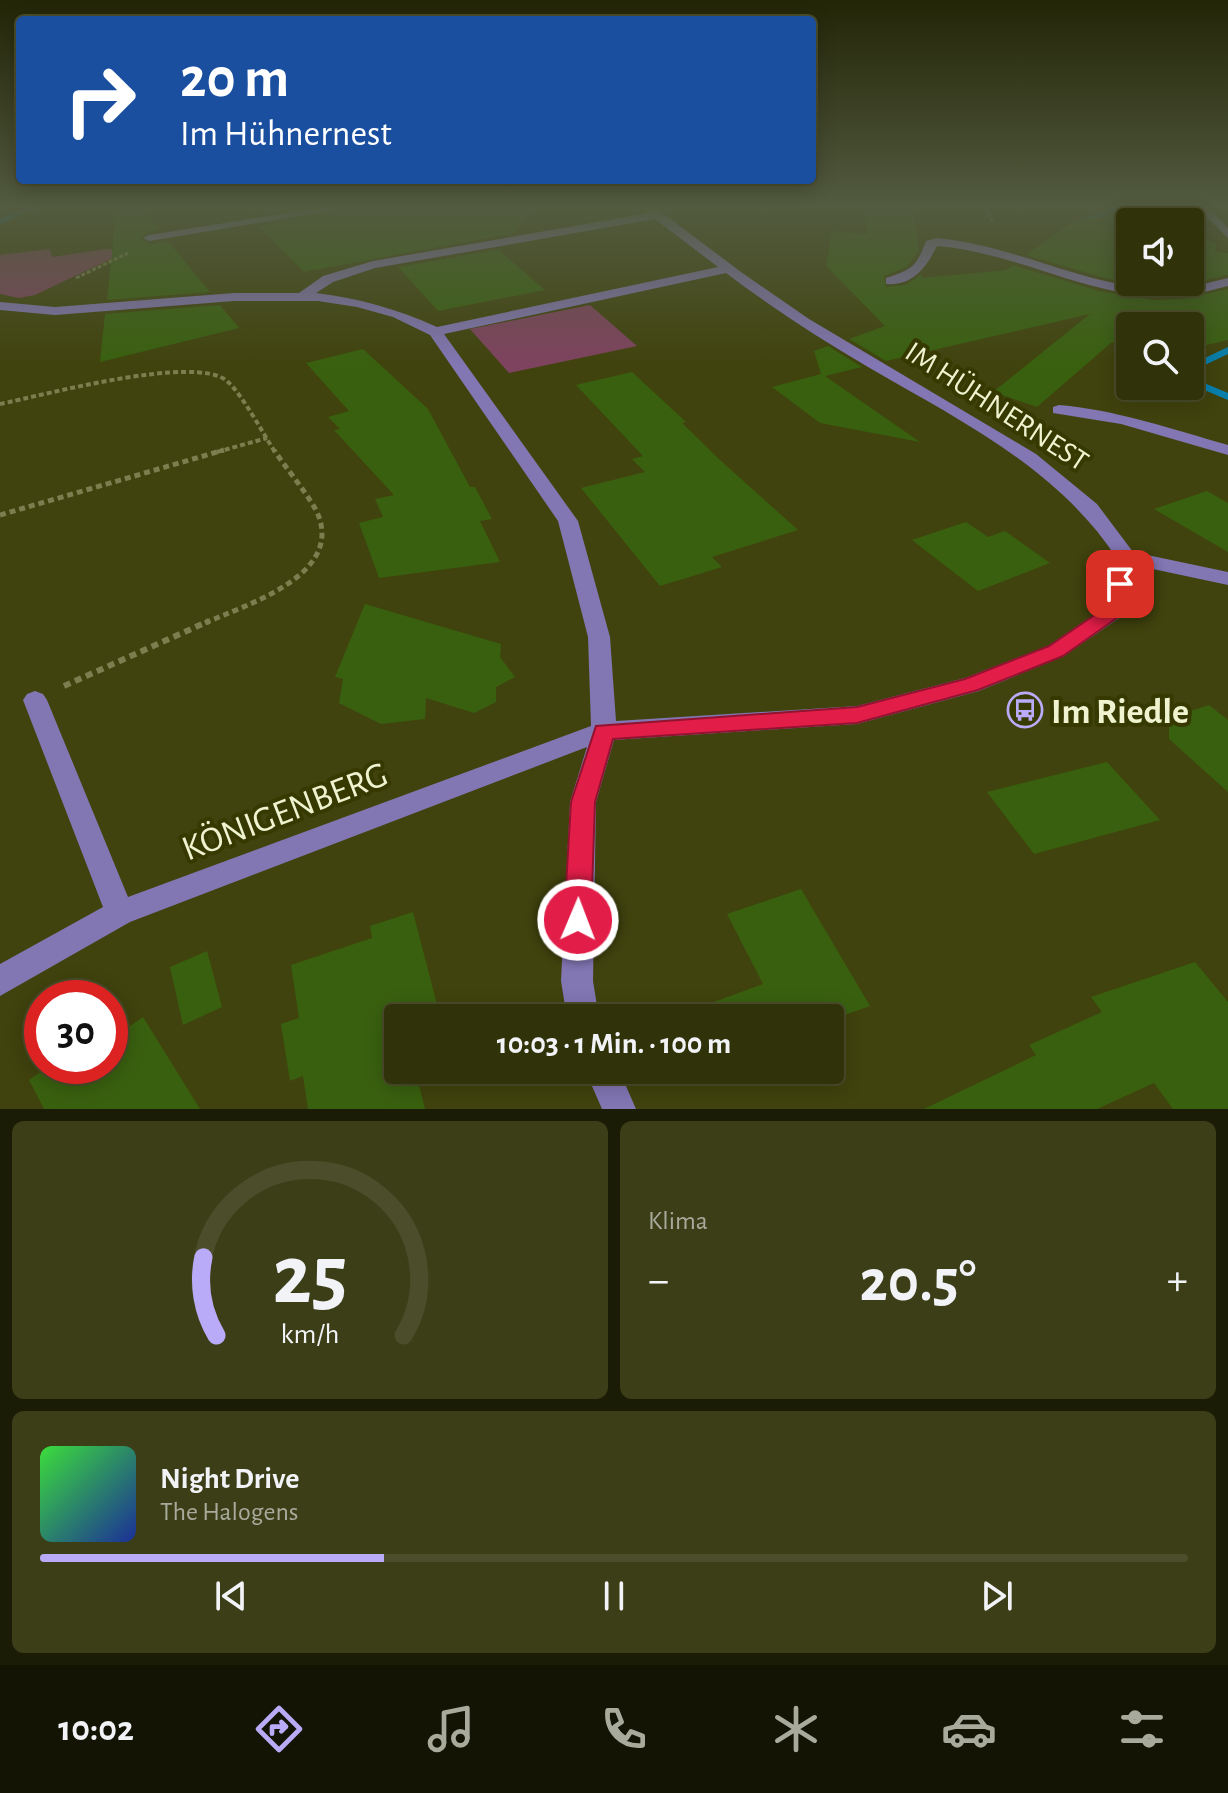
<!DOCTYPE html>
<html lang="de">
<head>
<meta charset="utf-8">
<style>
	body { margin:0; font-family:"Alegreya Sans",sans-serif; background:#3c3e18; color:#f1f3f6; height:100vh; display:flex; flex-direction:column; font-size:30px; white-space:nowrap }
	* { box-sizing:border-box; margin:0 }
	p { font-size:26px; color:#a8aa9c }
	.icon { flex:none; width:44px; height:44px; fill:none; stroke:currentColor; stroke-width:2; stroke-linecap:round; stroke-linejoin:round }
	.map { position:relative; height:1109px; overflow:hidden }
	.side { display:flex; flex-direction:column; gap:12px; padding:12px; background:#1a1c06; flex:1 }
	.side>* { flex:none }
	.top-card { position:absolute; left:16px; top:16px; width:800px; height:168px; border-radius:8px; box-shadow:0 4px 20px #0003,0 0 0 2px #4b4d2b; background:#1a4fa0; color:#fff; overflow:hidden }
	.tools { position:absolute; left:1116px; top:208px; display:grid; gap:16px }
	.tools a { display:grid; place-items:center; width:88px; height:88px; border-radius:8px; background:#30320a; box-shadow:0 4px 20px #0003,0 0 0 2px #4b4d2b; font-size:40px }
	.speed { position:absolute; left:24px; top:980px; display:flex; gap:16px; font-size:40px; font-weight:700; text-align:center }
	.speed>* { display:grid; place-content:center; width:104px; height:104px; border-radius:50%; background:#30320a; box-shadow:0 4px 20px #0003,0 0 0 2px #4b4d2b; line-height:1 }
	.speed .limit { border:12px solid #d22; background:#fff; color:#111 }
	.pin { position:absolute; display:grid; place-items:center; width:68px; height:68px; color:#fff; margin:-34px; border-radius:16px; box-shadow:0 4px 12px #0006 }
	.me { position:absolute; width:88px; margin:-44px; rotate:1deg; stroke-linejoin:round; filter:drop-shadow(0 0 6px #0008) }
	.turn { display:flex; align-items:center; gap:28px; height:168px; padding:0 32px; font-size:36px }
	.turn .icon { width:104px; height:104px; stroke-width:2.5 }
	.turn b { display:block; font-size:56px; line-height:68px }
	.big { font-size:60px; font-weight:700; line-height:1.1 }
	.side .tile { flex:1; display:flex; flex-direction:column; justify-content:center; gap:12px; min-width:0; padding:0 28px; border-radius:12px; background:#3c3e18 }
	.side .dial { align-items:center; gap:0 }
	.dial svg { height:208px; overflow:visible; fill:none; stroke:#4b4d2b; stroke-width:7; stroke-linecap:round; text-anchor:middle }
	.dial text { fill:#f1f3f6; stroke:none }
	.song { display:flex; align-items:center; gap:24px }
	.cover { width:96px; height:96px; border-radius:12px; background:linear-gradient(135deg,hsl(120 70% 55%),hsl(230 70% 35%)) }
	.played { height:8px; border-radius:4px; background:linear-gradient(90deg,#b9abf7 30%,#4b4d2b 30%) }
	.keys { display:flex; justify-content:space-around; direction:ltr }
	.heat { display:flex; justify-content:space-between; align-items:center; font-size:44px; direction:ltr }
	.side .tiles { flex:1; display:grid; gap:12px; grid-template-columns:1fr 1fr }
	.tile:last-child { grid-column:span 2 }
	.trip { position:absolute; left:384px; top:1004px; width:460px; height:80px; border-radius:8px; background:#30320a; box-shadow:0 4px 20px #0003,0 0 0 2px #4b4d2b; font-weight:700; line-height:80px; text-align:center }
	.menu { display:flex; height:128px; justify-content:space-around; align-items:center; background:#131404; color:#a8aa9c }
	.menu .icon { width:56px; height:56px }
	.menu .current { color:#b9abf7 }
	.menu b { font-size:36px; color:#f1f3f6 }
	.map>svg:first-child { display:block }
	.green { fill:#7e435e }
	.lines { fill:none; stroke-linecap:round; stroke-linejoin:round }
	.stream { fill:#0780ad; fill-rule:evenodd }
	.building { fill:#39600f }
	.path-far3 { stroke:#7b7f4f; stroke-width:3; stroke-dasharray:4 2; stroke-linecap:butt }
	.path-far2 { stroke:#7b7f4f; stroke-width:4; stroke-dasharray:5 3; stroke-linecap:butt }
	.path-far1 { stroke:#7b7f4f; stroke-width:5; stroke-dasharray:6 4; stroke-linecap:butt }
	.path { stroke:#7b7f4f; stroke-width:6; stroke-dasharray:7 5; stroke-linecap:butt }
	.minor { fill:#8276b3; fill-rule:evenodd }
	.route { fill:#e11d48; stroke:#92132f; stroke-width:2 }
	.labels { text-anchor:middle; stroke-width:8; stroke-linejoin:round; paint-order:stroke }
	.street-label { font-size:30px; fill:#eff3d0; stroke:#363900 }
	.near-poi-label { font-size:36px; font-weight:bold; fill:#eff3d0; stroke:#363900; text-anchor:start }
	.near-street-label { font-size:36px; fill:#eff3d0; stroke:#363900 }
</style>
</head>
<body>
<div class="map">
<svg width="1228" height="1109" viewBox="0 0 1228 1109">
	<rect width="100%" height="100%" fill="#40430d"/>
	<!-- green -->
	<path class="green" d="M 50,249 L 52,257 L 106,249 L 115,250 L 117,256 L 35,295 L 19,298 L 0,294 L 0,255 Z
		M 590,305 L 637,346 L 509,373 L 470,329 Z"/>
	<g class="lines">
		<!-- stream -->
		<path class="stream" d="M 24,208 L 35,208 L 0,224 L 0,219 Z
			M 1112,208 L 1124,208 L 1088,223 L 1081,221 Z
			M 1228,347 L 1228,354 L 1190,372 L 1190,365 Z
			M 1190,377 L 1228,393 L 1228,400 L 1190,384 Z"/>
	</g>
	<!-- building -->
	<path class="building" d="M 141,208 L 160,230 L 148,232 L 140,239 L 150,244 L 168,241 L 210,292 L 107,300 L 116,212 Z
		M 350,208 L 534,208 L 514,233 L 304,272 L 259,226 Z
		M 867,208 L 913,208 L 919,251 L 906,267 L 884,276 L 886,287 L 905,285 L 922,274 L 922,278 L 1006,270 L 1013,265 L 1099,291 L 1155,300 L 1183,299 L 1228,289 L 1228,340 L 1190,349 L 1190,326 L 1130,326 L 1130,354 L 1112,342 L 1037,407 L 993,392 L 1090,314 L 886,361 L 849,339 L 885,326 L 826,266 L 832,231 L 867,234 Z
		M 1141,211 L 1165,222 L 1130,222 L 1130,282 L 1190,282 L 1190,233 L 1217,244 L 1215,251 L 1228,253 L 1228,275 L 1182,285 L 1155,286 L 1128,283 L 1101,277 L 1026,255 L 1074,221 Z
		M 501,249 L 500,251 L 545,290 L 438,311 L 398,267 Z
		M 220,305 L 239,328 L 100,362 L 105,314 Z
		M 828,346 L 862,367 L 825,376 L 920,442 L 820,423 L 772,387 L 821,374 L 814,351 Z
		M 363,349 L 428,409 L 470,487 L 475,487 L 492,519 L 480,521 L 500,562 L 379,578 L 359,523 L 383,517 L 375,499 L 394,495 L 334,430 L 340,429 L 328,417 L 349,411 L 306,363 Z
		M 632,372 L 686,422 L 682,423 L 720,460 L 798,530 L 712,557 L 722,567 L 660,586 L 581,488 L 645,472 L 632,459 L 643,456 L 576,385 Z
		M 1207,491 L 1228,503 L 1228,552 L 1154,509 Z
		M 966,522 L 988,537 L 1005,531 L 1050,563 L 978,591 L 912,540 Z
		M 365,604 L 501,644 L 500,657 L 515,677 L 496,687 L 496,702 L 474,713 L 426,698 L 425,719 L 381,724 L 339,703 L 343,679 L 335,677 Z
		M 1209,705 L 1228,720 L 1228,792 L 1169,739 L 1169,718 Z
		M 1107,762 L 1160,820 L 1034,854 L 987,792 Z
		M 801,889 L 870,1006 L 836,1018 L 682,1018 L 681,1014 L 763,984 L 727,914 Z
		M 413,912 L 440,1016 L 398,1018 L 398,1070 L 415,1070 L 425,1109 L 308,1109 L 303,1076 L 290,1081 L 281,1024 L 299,1018 L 291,965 L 372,938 L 370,926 Z
		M 207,951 L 222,1007 L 183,1025 L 170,967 Z
		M 1195,962 L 1228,1002 L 1228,1109 L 1173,1109 L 1154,1083 L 1097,1109 L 924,1109 L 1036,1055 L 1029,1045 L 1102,1012 L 1091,997 Z
		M 143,1017 L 200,1109 L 44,1109 L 29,1080 L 49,1066 L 110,1066 L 110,1040 Z"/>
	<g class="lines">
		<!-- path-far3 -->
		<path class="path-far3" d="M 985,208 L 993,223
			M 76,278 L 128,253"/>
		<!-- path-far2 -->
		<path class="path-far2" d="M 0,404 C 44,395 195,354 227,381 C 242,394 264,435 275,452
			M 217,452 L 267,438"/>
		<!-- path-far1 -->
		<path class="path-far1" d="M 0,515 L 224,450
			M 205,623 C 245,605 340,577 319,517 C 313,500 285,467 274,450"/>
		<!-- path -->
		<path class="path" d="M 64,686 L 209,621"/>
		<!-- minor -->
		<path class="minor" d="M 318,208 L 347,208 L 149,241 L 143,238 L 149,235 Z
			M 644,208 L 656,208 L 741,272 L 809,319 L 1036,454 L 1097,504 L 1133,552 L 1228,572 L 1228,585 L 1134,565 L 1122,616 L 1064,656 L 979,691 L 857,724 L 614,740 L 596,802 L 593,981 L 599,1018 L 567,1018 L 561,981 L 570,802 L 587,747 L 130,922 L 0,996 L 0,964 L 103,907 L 23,700 L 27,694 L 35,691 L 43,694 L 47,700 L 128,897 L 591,726 L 588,637 L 558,521 L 430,335 L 393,317 L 357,307 L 318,301 L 234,301 L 55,315 L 0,310 L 0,302 L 55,307 L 234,293 L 299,293 L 323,276 L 373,261 L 649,213 ZM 655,219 L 718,267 L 437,327 C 397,309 359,298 316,293 L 333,282 L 375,268 ZM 726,273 C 771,307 819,338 868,367 C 959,420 1056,467 1116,557 L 1104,608 L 1048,646 L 965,678 L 857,706 L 616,721 L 610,637 L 578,521 L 444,334 Z
			M 1198,208 L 1209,208 L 1228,228 L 1228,238 Z
			M 937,238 C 1013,245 1080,284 1155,289 C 1180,291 1203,284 1228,278 L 1228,286 C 1204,292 1180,299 1155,297 C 1080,292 1012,252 937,246 C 927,266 914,286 886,284 L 886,278 C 913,269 916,267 926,241 Z
			M 1059,405 C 1117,410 1172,429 1228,445 L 1228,455 L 1121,424 L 1053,413 L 1053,407 Z
			M 585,1070 L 619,1070 L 636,1109 L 602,1109 Z"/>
	</g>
	<!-- sky -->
	<linearGradient id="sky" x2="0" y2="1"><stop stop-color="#232507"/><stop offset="0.57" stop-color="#535b40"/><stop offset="1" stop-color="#535b40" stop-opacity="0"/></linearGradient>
	<rect width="1228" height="364" fill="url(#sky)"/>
	<!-- route -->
	<path class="route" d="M 1120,578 L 1129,584 L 1121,615 L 1063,656 L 978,690 L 857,723 L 613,739 L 595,802 L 591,920 L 587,928 L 578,932 L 568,928 L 564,920 L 571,802 L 596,726 L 857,707 L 965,679 L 1049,646 L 1105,608 L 1111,584 Z"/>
	<!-- icons -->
	<defs>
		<g id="bus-ring" transform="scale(1.8)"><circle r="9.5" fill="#363900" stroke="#b9abf7" stroke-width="1.5"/><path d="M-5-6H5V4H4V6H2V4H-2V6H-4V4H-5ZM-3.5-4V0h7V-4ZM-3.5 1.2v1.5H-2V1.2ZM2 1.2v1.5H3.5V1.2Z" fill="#b9abf7"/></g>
	</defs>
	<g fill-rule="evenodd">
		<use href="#bus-ring" x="1025" y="710"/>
	</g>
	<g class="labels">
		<!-- street labels -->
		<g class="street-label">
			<text transform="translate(997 406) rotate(33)" y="10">IM HÜHNERNEST</text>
		</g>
		<!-- near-poi labels -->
		<g class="near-poi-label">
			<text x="1051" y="723">Im Riedle</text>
		</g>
		<!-- near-street labels -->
		<g class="near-street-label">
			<text transform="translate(284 810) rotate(-21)" y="13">KÖNIGENBERG</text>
		</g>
	</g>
</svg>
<div class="tools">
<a><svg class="icon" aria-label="sound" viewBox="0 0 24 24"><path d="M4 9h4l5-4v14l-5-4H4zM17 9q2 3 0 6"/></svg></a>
<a><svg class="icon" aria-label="search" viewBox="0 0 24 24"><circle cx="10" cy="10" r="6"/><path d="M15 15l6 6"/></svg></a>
</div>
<div class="speed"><div class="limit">30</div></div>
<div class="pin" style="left:1120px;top:584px;background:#d93025"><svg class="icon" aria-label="arrive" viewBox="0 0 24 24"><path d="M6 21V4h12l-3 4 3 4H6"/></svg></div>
<svg class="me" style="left:578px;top:920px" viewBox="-20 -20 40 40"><circle r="17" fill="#e11d48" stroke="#fff" stroke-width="3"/><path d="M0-11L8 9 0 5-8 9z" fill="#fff"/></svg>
<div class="trip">10:03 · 1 Min. · 100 m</div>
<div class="top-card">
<div class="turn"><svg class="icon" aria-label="right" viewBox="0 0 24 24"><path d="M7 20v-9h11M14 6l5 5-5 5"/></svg><div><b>20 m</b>Im Hühnernest</div></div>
</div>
</div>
<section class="side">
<div class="tiles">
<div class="tile dial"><svg viewBox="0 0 100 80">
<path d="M14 69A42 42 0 1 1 86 69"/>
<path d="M14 69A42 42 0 0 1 9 39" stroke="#b9abf7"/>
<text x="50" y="56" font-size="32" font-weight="700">25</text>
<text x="50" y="72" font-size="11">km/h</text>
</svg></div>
<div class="tile"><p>Klima</p>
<div class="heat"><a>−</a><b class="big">20.5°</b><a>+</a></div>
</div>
<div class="tile">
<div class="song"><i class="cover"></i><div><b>Night Drive</b><p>The Halogens</p></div></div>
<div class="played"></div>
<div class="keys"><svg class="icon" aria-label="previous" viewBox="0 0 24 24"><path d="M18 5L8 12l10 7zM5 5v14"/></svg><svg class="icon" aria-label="pause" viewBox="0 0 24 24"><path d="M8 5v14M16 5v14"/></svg><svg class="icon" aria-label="next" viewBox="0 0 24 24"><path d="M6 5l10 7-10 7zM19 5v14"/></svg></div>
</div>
</div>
</section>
<nav class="menu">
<b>10:02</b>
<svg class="icon current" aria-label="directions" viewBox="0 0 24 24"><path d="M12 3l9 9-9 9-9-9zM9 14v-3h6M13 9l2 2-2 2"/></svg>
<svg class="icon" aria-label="music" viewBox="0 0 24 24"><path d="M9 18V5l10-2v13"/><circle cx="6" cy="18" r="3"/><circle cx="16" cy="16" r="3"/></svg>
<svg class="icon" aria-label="phone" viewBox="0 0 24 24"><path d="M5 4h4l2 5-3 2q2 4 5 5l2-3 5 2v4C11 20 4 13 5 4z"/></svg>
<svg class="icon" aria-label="climate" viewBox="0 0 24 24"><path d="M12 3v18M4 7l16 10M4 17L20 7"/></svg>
<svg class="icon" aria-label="car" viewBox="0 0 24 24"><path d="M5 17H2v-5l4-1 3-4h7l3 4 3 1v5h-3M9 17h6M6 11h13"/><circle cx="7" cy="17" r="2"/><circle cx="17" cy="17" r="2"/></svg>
<svg class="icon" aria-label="filters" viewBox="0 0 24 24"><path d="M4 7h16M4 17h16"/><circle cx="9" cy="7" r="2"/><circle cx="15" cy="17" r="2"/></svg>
</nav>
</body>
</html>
